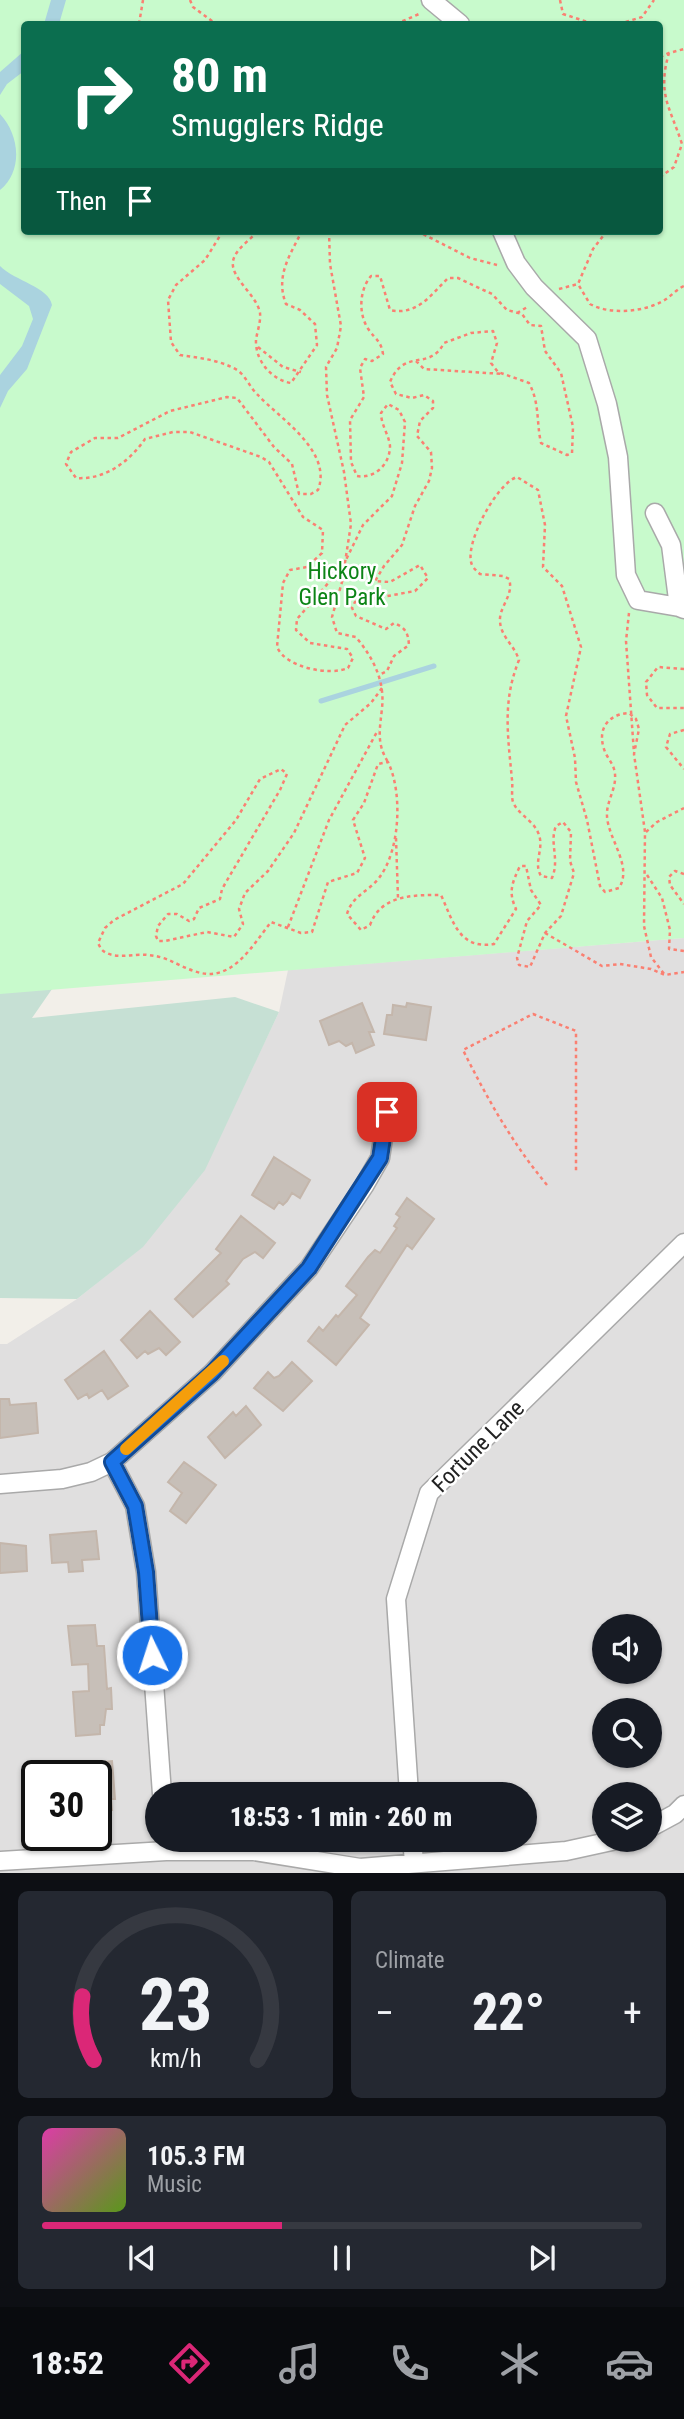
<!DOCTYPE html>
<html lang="en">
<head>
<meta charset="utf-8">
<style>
	body { margin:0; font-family:"Roboto Condensed",sans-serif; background:#242831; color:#f1f3f6; height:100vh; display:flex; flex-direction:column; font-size:26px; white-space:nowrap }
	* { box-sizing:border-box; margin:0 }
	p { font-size:23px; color:#9ea1a6 }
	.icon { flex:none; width:38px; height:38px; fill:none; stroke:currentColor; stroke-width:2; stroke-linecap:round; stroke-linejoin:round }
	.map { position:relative; height:1873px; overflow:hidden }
	.side { display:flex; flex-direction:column; gap:18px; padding:18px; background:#0d0f14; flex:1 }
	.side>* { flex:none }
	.top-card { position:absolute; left:21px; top:21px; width:642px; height:214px; border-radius:7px; box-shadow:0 2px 5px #0004; background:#0b6e4f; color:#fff; overflow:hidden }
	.controls { position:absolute; left:592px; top:1614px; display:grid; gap:14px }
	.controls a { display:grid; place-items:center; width:70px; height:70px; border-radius:50%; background:#171b24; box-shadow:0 2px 5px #0004; font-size:35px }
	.speed { position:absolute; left:21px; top:1760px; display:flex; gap:14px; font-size:35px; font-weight:700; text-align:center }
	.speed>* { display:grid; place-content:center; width:91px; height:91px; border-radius:50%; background:#171b24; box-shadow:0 2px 5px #0004; line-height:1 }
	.speed .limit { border:4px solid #111; border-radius:10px; background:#fff; color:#111 }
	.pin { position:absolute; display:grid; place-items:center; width:60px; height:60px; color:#fff; margin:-30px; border-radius:14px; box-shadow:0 4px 10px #0006 }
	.me { position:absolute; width:77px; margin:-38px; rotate:356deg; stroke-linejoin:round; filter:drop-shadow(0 0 5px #0008) }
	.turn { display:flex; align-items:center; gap:24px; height:147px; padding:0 35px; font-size:32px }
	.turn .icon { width:91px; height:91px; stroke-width:2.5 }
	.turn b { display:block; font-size:49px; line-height:60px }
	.then { display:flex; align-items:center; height:66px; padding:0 35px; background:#0003; gap:14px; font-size:26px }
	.big { font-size:52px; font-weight:800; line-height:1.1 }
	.side .card { flex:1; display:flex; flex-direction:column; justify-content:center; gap:10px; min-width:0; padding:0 24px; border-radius:10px; background:#242831 }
	.side .dial { align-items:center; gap:0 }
	.dial svg { height:182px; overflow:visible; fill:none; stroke:#363941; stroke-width:7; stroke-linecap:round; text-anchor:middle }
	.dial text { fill:#f1f3f6; stroke:none }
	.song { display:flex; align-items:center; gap:21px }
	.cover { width:84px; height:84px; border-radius:10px; background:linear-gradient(135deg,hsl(320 70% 55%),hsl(90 70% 35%)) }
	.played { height:7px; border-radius:4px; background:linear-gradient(90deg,#db2777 40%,#363941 40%) }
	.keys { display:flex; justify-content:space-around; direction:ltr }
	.heat { display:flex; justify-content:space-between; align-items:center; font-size:38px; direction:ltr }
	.side .tiles { flex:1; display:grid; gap:18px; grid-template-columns:1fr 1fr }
	.card:last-child { grid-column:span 2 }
	.trip { position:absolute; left:145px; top:1782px; width:392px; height:70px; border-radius:35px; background:#171b24; box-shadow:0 2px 5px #0004; font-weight:800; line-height:70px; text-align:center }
	.tab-bar { display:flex; height:112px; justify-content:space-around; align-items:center; background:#090b0e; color:#9ea1a6 }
	.tab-bar .icon { width:49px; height:49px }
	.tab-bar .current { color:#db2777 }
	.tab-bar b { font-size:32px; color:#f1f3f6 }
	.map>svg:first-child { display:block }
	.residential { fill:#e0dfdf; fill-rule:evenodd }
	.wetland { fill:#c6e0d4 }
	.park { fill:#c8facc; fill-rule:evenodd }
	.water { fill:#aad3df }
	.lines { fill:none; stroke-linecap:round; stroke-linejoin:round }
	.stream { stroke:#aad3df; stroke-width:5 }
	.building { fill:#c7bfb8; stroke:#c4b6ab; stroke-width:2 }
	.minor-casing { stroke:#a9a9a9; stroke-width:21 }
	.path { stroke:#fa8072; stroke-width:2.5; stroke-dasharray:3.5 3.5; stroke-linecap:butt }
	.minor { stroke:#fff; stroke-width:18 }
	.route-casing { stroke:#114b97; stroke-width:18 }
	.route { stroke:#1a73e8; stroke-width:12 }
	.slow { stroke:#f59e0b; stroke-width:12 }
	.labels { text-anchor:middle; stroke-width:5; stroke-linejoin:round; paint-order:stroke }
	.park-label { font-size:23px; fill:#0c8416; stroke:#fff }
	.street-label { font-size:23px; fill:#222; stroke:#fff }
</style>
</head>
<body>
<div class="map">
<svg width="684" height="1873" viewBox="0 0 684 1873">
	<rect width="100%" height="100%" fill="#f2efe9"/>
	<!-- residential -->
	<path class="residential" d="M 684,938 L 684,1873 L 0,1873 L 0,1344 L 7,1344 L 77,1299 L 142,1247 L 204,1170 L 279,1012 L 288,970 ZM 604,1626 L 649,1626 L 649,1671 L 604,1671 ZM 604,1710 L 649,1710 L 649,1755 L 604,1755 ZM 37,1776 L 96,1776 L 96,1836 L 37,1836 ZM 158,1794 L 525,1794 L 525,1839 L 158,1839 ZM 604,1794 L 649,1794 L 649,1839 L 604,1839 Z"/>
	<!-- wetland -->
	<path class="wetland" d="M 0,0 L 24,24 L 24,231 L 106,911 L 32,1018 L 235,997 L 279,1012 L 205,1170 L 143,1247 L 77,1299 L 0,1298 Z"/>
	<!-- park -->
	<path class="park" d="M 0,0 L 684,0 L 684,938 L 0,994 ZM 24,24 L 660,24 L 660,231 L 24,231 Z"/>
	<!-- water -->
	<path class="water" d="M 51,0 L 66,0 L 59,24 L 44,24 Z
		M 24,51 L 24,71 L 7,84 L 0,95 L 0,72 Z
		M 0,114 C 19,134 24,170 0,190 Z
		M 0,266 C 15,281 49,287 52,305 L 27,369 L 8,391 L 0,408 L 0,375 L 22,346 L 33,319 L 29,306 L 0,284 Z"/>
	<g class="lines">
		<!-- stream -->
		<path class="stream" d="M 321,701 L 434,666"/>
	</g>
	<!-- building -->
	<path class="building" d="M 362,1003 L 374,1032 L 369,1032 L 374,1045 L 356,1053 L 352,1043 L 346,1046 L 339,1041 L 329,1045 L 320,1021 Z
		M 407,1003 L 431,1007 L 426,1040 L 384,1034 L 387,1015 L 392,1015 L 393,1005 L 406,1007 Z
		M 274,1157 L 310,1180 L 300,1198 L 292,1193 L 287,1201 L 283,1205 L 279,1202 L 274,1209 L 252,1195 Z
		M 407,1198 L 434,1219 L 412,1249 L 407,1245 L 360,1318 L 369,1325 L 336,1365 L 308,1341 L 319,1327 L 323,1331 L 336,1315 L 338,1317 L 357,1295 L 346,1286 L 368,1257 L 375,1250 L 380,1253 L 397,1228 L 394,1226 L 400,1217 L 396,1214 Z
		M 241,1216 L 275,1243 L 263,1258 L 255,1252 L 243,1259 L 226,1281 L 229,1284 L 193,1317 L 175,1299 L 221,1253 L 216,1249 Z
		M 150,1311 L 180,1342 L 166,1355 L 159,1348 L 148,1354 L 145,1351 L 137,1358 L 121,1340 Z
		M 104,1351 L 128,1386 L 108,1399 L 102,1390 L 89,1398 L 87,1394 L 78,1399 L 65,1380 Z
		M 292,1362 L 312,1381 L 283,1411 L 254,1388 L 268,1372 L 274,1378 L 279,1376 Z
		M 0,1399 L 9,1399 L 10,1405 L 36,1403 L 38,1433 L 0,1438 Z
		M 246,1406 L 261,1425 L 225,1458 L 208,1437 L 233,1412 L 236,1416 Z
		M 184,1462 L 216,1485 L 186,1523 L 170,1511 L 182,1493 L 168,1482 Z
		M 96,1531 L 99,1559 L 82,1560 L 83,1571 L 69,1572 L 68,1562 L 52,1563 L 50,1535 Z
		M 0,1543 L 26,1546 L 27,1571 L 0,1573 Z
		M 95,1625 L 97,1646 L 104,1646 L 107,1689 L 111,1688 L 112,1709 L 106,1709 L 104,1725 L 100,1725 L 100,1734 L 76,1736 L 73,1692 L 89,1691 L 88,1664 L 72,1665 L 68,1626 Z
		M 112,1761 L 115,1799 L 111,1799 L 112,1810 L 96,1811 L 96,1776 L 86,1776 L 84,1764 Z"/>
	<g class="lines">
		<!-- minor casing -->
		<g class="minor-casing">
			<path id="minor" d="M 431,0 L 460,24
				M 502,231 L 516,263 L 534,287 L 587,339 L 607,404 L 618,457 L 626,575 L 638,600 L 679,607
				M 655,513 L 671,545 L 679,607 L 684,609
				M 112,1462 L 135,1506 L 146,1572 L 162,1794
				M 0,1484 L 62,1479 L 91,1472 L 112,1462 L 212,1373 L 309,1268 L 364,1186 L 380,1158 L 387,1112
				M 409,1794 L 396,1599 L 429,1493 L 684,1243
				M 649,1828 L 675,1814 L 684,1805
				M 412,1839 L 414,1862
				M 0,1861 L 166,1851 L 254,1851 L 360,1868 L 566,1851 L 621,1839"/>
		</g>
		<!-- path -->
		<path class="path" d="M 190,0 L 193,7 L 216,24
			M 560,0 L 563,14 L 594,24
			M 139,24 L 143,0
			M 396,24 L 419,14
			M 619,24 L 642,17 L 654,0
			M 660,57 L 669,53
			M 660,177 L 674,167 L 682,144 C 670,107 657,94 669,53 L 684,49
			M 223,231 L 205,260 L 176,285 L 168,300 L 171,342 L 180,355 C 200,358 220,360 237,370 C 246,376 250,388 258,395 C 279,418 333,451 318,490 L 311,494 L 299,494 L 292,464 L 274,447 L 237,398 L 227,397 L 170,411 L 118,438 L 95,438 L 71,452 L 66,464 L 76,478 C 105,480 129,462 145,439 L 173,432 L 190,432 L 261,457 L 269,462 L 303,517 L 323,530 L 322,553 L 307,567 L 290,570 L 283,583 L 277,647 C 286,668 330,676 348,668 L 353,658 L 347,649 L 310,643 L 296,630 L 297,619 L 343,566 L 363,525 L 392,496 L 402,463 L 405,422 L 399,410 L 388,404 L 381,413 C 381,425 389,435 390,446 C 390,465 374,479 357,476 L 351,462 L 350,420 L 364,397 L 360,368 L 365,359 L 372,361 L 383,354 C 381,341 376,340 369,330 C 358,315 359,290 371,276 L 380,276 L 390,310 C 417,316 431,295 448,278 L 458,278 L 492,294 L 507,310 L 522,314 L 530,325 L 541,326 L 545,351 L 561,373 L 573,427 L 572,453 L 567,455 L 541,443 C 536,420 540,404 529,383 L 498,372 L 491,363 L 497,343 L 493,331 L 471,333 L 444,343 C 429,372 405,347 390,382 L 396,394 L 412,398 L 424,395 L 433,401 L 433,408 L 420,421 L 417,436 L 431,452 L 432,468 L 429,481 L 415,506 L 402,545 L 384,566 L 375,581 L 390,582 L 420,565 L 428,578 L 415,591 L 355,602 L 352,608 L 356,616 L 386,629 L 394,623 C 406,628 408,633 409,645 L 394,656 L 387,671 L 379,675
			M 257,231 C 250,241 236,248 233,261 C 230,278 257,295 260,313 C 261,322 257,332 256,340 C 255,361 272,380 291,383 L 317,345 L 315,324 L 300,310 L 286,304 C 275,276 290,255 302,231
			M 329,231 L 330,264 L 341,326 L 337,348 L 326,367 L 327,395 L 344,472 L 351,524 L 342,582 L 332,617 L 337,633 L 356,637 C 373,658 385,680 382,708 C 380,729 376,743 388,762
			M 417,231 L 470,258 L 497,265
			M 607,231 L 593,249 L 578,284 L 590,304 C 610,315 642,312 661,302 C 670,298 675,290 684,286
			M 559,289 L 578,284
			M 517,313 L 529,306
			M 258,347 L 283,367 L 301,372
			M 416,361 L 424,369 L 503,374
			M 629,613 L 626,641 L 634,753
			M 684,669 L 658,667 L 646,682 L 647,695 L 657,708 L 684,708
			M 382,688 L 371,703 L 345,725 L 294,833 L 268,871 L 245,893 L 239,909 L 243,924 L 234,937 L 207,932 L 165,941 L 158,941 L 156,936 L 158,926 L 168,914 L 177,914 L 189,921 L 194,919 L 199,908 L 220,899 L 222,889 L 280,790 L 287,774 L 281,769 L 260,779 L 236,820 L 183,884 L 114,920 L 105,928 L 98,943 L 101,949 C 113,961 133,953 148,955 C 169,957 176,965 194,971 C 231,985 252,946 271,922 L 301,933 L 312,932 L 328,882 L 357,873 L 365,858 L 353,820 L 364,803 L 378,764 L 388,762 C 403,793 400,851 379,878 C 368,892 352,896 347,914 L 361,930 L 370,925 C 381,895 412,895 441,895 C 453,921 459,950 494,944 L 516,909 C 508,892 512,883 520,866 L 526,866 L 531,890 L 541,905 L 527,921 L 517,958 L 519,965 L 530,967 L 545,933 L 561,916 L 567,896 L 574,873 L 570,861 L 571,832 L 563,822 L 556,826 C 549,843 560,859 552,878 L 541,876 C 533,862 544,850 539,835 C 534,820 519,816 513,802 C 511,796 513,787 512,780 C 508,736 502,702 519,660 C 514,644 499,636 500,618 C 501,605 514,594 509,579 L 503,576 L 480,574 C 477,571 474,569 472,565 C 463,545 497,483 517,477 L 538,490 L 545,525 L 543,567 L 562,586 L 581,647 L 566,716 L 575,758 L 576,782 L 587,820 L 600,886 L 605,892 L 619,888 C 633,866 608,839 607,816 C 606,800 619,786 614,769 C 612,762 606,756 604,749 C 597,728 609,714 629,713 L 636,719 L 639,729 L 634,754 L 645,832 L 644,926 L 651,957 L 665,975
			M 684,730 L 670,734 L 666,747 L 684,769
			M 646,832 L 657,822 L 684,808
			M 396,838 L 398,898
			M 684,874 L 675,871 L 669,877 L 670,885 L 684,904
			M 647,875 L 662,898 L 670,930 L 669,949 L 684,951
			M 288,927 L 329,820 L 378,730
			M 545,933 L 602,966 L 620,964 L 651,969 L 665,975 L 684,972
			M 547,1185 C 512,1143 487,1098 463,1050 L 533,1014 L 576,1031 L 576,1172"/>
		<!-- minor -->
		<use href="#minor" class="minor"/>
	</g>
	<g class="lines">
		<!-- route casing -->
		<g class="route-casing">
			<path id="route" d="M 152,1655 L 146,1572 L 135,1506 L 112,1462 L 212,1373 L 309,1268 L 380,1158 L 387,1112"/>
		</g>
		<!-- route -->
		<use href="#route" class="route"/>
		<!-- slow -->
		<path class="slow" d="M 126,1449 L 223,1361"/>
	</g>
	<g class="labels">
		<!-- park labels -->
		<g class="park-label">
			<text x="342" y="579">Hickory<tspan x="342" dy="26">Glen Park</tspan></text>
		</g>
		<!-- street labels -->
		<g class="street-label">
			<text transform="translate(478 1446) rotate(-45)" y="8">Fortune Lane</text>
		</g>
	</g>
</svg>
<div class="controls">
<a><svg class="icon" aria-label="sound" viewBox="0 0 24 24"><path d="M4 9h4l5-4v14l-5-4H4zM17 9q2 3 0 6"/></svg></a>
<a><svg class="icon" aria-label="search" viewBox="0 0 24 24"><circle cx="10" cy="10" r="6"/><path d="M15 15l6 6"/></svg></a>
<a><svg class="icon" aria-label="layers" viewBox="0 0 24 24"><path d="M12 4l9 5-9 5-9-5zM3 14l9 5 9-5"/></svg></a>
</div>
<div class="speed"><div class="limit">30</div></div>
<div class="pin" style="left:387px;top:1112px;background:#d93025"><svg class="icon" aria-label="arrive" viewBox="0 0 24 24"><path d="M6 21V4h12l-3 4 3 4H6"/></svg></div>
<svg class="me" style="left:152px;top:1655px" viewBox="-20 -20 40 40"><circle r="17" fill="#1a73e8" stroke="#fff" stroke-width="3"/><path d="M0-11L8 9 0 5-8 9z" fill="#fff"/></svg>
<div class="trip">18:53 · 1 min · 260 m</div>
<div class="top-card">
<div class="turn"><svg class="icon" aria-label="right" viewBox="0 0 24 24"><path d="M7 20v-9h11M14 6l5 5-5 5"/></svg><div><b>80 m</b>Smugglers Ridge</div></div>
<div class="then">Then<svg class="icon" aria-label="arrive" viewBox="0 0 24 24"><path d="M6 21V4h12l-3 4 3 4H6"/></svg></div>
</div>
</div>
<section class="side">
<div class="tiles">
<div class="card dial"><svg viewBox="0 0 100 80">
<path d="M14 69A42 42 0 1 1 86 69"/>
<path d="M14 69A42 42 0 0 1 9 41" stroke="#db2777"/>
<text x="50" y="56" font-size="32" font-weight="700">23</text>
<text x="50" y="72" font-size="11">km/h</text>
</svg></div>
<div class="card"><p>Climate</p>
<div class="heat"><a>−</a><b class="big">22°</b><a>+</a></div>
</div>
<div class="card">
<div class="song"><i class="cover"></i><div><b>105.3 FM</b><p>Music</p></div></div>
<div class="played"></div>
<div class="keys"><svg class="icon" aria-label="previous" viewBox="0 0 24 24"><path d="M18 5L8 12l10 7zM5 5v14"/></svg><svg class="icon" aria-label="pause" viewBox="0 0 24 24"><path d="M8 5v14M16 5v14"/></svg><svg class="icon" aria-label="next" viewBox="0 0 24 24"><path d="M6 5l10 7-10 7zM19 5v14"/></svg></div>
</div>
</div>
</section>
<nav class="tab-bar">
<b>18:52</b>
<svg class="icon current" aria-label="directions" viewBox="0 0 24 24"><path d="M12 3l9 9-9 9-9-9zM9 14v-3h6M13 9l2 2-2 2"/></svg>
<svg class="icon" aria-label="music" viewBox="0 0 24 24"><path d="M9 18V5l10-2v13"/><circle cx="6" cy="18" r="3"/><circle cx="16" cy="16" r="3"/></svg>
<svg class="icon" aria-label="phone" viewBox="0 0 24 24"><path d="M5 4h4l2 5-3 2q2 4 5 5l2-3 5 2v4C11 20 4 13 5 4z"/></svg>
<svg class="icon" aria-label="climate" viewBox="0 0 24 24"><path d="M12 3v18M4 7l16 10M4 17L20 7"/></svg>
<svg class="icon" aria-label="car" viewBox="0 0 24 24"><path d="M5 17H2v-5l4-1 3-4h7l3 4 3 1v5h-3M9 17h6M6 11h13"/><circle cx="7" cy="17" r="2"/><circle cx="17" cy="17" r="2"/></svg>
</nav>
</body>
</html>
